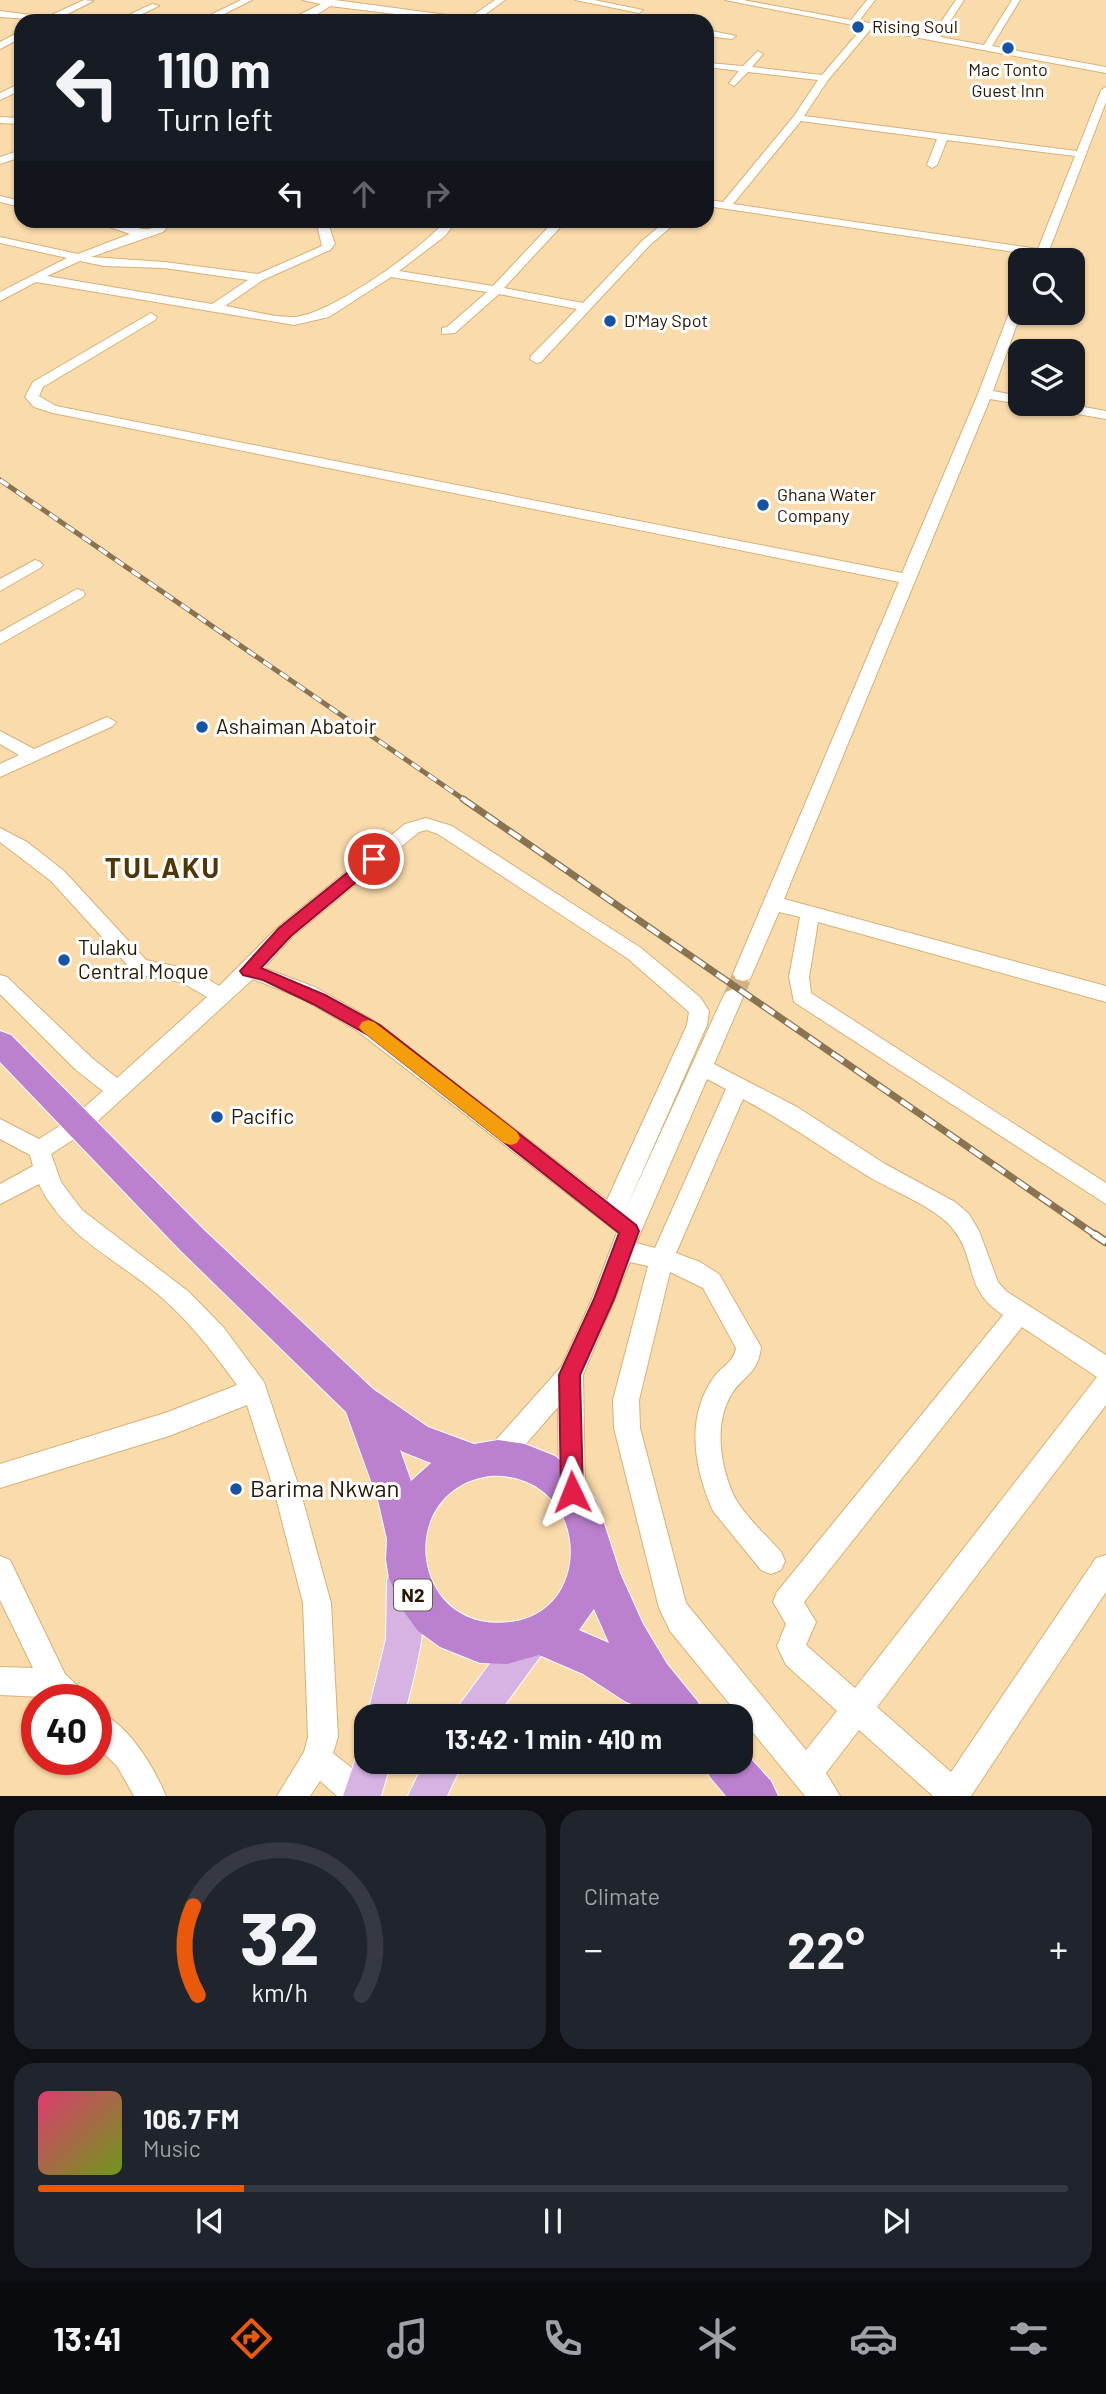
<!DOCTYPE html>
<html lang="en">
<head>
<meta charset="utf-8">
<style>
	body { margin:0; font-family:Barlow,sans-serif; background:#20242c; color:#f1f3f6; height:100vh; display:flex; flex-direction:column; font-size:26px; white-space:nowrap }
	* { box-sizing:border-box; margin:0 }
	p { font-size:23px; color:#9ea1a6 }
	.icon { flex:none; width:38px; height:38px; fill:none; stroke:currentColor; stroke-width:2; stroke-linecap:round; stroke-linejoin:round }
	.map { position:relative; height:1796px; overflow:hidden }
	.sheet { display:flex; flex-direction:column; gap:14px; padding:14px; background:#0d0f14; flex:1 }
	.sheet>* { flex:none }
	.hud { position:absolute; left:14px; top:14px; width:700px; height:214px; border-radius:21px; box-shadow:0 2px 5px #0004; background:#171b24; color:#f1f3f6; overflow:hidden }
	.tools { position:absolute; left:1008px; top:248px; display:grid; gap:14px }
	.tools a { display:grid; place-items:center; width:77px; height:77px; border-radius:14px; background:#171b24; box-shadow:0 2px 5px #0004; font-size:35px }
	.speed { position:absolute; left:21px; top:1684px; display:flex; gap:14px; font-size:35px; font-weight:700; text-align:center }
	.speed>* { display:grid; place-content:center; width:91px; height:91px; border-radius:50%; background:#171b24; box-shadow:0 2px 5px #0004; line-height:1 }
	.speed .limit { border:10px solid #d22; background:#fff; color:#111 }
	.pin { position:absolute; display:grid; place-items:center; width:60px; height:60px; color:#fff; margin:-30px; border:4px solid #fff; border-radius:50%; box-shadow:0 2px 7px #0007 }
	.me { position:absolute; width:77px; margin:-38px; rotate:358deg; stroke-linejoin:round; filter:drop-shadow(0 0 5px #0008) }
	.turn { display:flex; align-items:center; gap:24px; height:147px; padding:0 28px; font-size:32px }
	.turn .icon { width:91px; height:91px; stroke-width:2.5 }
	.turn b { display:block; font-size:49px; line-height:60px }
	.lanes { display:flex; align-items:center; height:66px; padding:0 28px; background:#0003; justify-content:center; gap:35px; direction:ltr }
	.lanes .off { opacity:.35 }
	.big { font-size:52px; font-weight:700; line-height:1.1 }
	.sheet .widget { flex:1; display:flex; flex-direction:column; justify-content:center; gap:10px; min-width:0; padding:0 24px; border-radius:21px; background:#20242c }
	.sheet .dial { align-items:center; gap:0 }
	.dial svg { height:182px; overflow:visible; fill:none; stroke:#363941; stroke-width:7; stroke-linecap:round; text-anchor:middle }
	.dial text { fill:#f1f3f6; stroke:none }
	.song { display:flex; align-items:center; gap:21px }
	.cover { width:84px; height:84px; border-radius:10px; background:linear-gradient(135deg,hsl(340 70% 55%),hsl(80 70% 35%)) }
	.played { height:7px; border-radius:4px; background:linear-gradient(90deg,#ea580c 20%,#363941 20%) }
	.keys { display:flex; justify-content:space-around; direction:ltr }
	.heat { display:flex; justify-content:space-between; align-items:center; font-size:38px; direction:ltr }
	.sheet .tiles { flex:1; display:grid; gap:14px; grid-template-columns:1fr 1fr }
	.widget:last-child { grid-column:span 2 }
	.trip { position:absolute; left:354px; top:1704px; width:399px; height:70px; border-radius:21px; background:#171b24; box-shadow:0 2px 5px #0004; font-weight:700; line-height:70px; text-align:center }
	.dock { display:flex; height:112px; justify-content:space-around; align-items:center; background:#090b0e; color:#9ea1a6 }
	.dock .icon { width:49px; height:49px }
	.dock .selected { color:#ea580c }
	.dock b { font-size:32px; color:#f1f3f6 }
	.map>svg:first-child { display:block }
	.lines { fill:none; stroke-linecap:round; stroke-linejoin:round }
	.minor-tunnel { stroke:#d0b489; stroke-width:20; stroke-dasharray:20 10; stroke-linecap:butt }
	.minor-casing { stroke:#d7b176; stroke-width:2 }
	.major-casing { stroke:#fff; stroke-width:2 }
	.highway-casing { stroke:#fff; stroke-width:2 }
	.minor { fill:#fff; fill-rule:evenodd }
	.major { fill:#d6b3e2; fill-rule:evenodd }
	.highway { fill:#bb80ce; fill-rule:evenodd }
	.rail-far2-casing { stroke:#897350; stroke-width:5 }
	.rail-far1-casing { stroke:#897350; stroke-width:7 }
	.rail-casing { stroke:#897350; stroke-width:9 }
	.rail-far2 { stroke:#fff; stroke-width:3.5; stroke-dasharray:10; stroke-linecap:butt }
	.rail-far1 { stroke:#fff; stroke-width:4.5; stroke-dasharray:14; stroke-linecap:butt }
	.rail { stroke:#fff; stroke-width:6; stroke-dasharray:18; stroke-linecap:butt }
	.route { fill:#e11d48; stroke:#92132f; stroke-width:2 }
	.slow { fill:#f59e0b }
	.poi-dot { fill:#1753a4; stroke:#fff; stroke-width:2.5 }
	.labels { text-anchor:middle; stroke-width:6; stroke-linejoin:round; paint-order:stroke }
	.far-poi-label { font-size:18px; fill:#261801; stroke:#fff; text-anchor:start }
	.shield { fill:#fff; stroke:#675d4d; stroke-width:2 }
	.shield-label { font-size:19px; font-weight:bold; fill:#261801 }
	.poi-label { font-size:21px; fill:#261801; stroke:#fff; text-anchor:start }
	.near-poi-label { font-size:24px; fill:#261801; stroke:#fff; text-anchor:start }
	.district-label { font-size:28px; font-weight:bold; letter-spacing:2px; fill:#4f3604; stroke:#fff }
</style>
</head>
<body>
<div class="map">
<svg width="1106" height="1796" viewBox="0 0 1106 1796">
	<rect width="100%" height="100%" fill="#fadbab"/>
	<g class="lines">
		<!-- minor-tunnel -->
		<path class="minor-tunnel" d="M 733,997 L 743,974"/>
		<!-- minor casing -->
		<g class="minor-casing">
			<path id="minor" d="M 84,0 L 93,1 L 58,19 L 60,21 L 0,17 L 0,11 L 47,17 Z
				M 241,0 L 252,0 L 224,14 L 258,21 L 215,18 L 198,21 Z
				M 302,0 L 335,0 L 469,18 L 495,0 L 505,0 L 476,21 L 452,21 L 330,6 C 317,16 304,21 287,21 L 321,4 Z
				M 575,0 L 594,0 L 643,10 L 639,13 Z
				M 725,0 L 743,0 L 851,20 L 867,0 L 875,0 L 859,21 L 932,35 L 956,0 L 964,0 L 940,37 L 984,45 L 1012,0 L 1020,0 L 992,46 L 1106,67 L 1106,73 L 871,29 L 828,80 L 804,116 L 1077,151 L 1101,90 L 1106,87 L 1106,102 L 1045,261 L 1033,261 L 1035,255 L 707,206 L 707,200 L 723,202 L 794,116 L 818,80 L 748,72 L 734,86 L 729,83 L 739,71 L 708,67 L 708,63 L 743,66 L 758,51 L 763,54 L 752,67 L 822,75 L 863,27 ZM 801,121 L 937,139 L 927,165 L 932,168 L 937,165 L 947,140 L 1075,156 L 1038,249 L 733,204 Z
				M 152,4 L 159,6 L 127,21 L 116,21 Z
				M 707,30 L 736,36 L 732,39 L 707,36 Z
				M 21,31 L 21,38 L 0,49 L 0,42 Z
				M 21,83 L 21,90 L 0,100 L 0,93 Z
				M 0,117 L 21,118 L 21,124 L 0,123 Z
				M 21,150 L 21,157 L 0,164 L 0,157 Z
				M 0,196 L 21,201 L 21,207 L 0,202 Z
				M 89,220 C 98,220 108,220 117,221 C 135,225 147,238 163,220 L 174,220 L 163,232 L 91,257 L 164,262 L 258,274 L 322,246 L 316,220 L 327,220 L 335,244 L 330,250 L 263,280 L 225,306 C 247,309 272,318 294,317 C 328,316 425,247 446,220 L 457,220 L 445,236 L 399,271 L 493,286 L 555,220 L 567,220 L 504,288 L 583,303 L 642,241 L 667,220 L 679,220 L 650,245 L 541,362 L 536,363 L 530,359 L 531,356 L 577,309 L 499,294 L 455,333 L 442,334 L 442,328 L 447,327 L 487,292 L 391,277 L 329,317 L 294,325 L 36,282 L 0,301 L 0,292 L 67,258 L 0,243 L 0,237 L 78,254 L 130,234 ZM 80,261 L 104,266 L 164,268 L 248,280 L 212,304 L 47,276 Z
				M 1020,296 L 1021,313 L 993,391 L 1020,396 L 1020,404 L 990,399 L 784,899 L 1106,986 L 1106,1002 L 818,922 L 809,977 L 811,993 L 1106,1183 L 1106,1204 L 794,1002 L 789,977 L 800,917 L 779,912 L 750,979 L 743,981 L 736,979 L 733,974 L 899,582 L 53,413 L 34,407 L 25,397 L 33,382 L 151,313 L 157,317 L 155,320 L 43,387 L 39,396 L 56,406 L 902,573 L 978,394 L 1014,300 Z
				M 1037,404 L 1067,404 L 1106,411 L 1106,419 L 1043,408 Z
				M 35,560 L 40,562 L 43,565 L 40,568 L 0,591 L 0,579 Z
				M 77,589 L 83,591 L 85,594 L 83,597 L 0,644 L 0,632 Z
				M 107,717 L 116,722 L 113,726 L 0,777 L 0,764 L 19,755 L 0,744 L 0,731 L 34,749 Z
				M 426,818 L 452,826 L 641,948 L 700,997 L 709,1011 L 707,1025 L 624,1213 L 723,997 L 726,992 L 733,989 L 740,992 L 743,997 L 714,1064 L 797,1107 L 885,1164 L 955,1202 L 969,1214 L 979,1231 L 998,1282 L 1006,1291 L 1106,1355 L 1106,1405 L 877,1707 L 951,1772 L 1096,1558 L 1106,1555 L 1106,1592 L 971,1796 L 933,1796 L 859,1730 L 826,1773 L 840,1796 L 805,1796 L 670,1631 L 659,1608 L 614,1428 L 613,1400 L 648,1266 L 630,1262 L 583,1375 L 585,1492 L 581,1501 L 572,1505 L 563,1501 L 559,1492 L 558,1407 L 505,1468 L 496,1471 L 487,1468 L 483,1459 L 487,1450 L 561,1367 L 592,1299 L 617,1232 L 356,1030 L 301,998 L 253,979 L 88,1130 L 51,1154 L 61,1182 L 82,1210 L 189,1292 L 224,1328 L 264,1382 L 300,1490 L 331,1603 L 338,1737 L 333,1753 L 358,1773 L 370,1796 L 337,1796 L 320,1781 L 310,1796 L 277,1796 L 304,1752 L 308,1737 L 303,1603 L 274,1490 L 247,1405 L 169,1436 L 0,1488 L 0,1464 L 168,1412 L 237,1385 C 214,1353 190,1322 160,1296 C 117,1259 64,1237 39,1184 L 0,1204 L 0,1184 L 33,1166 L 30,1155 L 0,1139 L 0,1119 L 39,1139 L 72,1118 L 103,1091 L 76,1070 L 0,994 L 0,975 L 7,977 L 92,1058 L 117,1078 L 207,997 L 181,982 L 149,977 L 132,970 L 51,881 L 0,842 L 0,828 L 27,842 L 64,871 L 146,960 L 193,970 L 219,986 L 278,927 L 405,824 ZM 426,830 L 438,834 L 627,958 L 689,1012 L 687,1025 L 607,1200 L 371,1019 L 315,987 L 264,968 L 292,937 L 419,832 ZM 707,1079 L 726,1089 L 655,1248 L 636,1243 ZM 743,1099 C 788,1123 828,1152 871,1178 C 895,1192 937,1208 953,1229 C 978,1260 962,1288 1003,1315 L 777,1592 L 773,1602 L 786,1624 L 777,1646 L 786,1665 L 837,1711 L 806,1750 L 686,1603 L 640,1428 L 639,1400 L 670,1272 L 703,1288 L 736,1348 C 734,1362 722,1366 714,1377 C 685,1417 694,1468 713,1511 L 761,1570 L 771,1574 L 781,1570 L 785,1561 L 781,1552 C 767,1536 741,1512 733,1494 C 720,1464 714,1424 731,1395 C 743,1375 758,1375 761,1347 L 719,1274 L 700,1262 L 676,1253 ZM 1022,1327 L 1097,1377 L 855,1688 L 806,1645 L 816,1622 L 804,1602 Z
				M 0,1556 L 10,1560 L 65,1674 L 81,1689 L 85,1699 L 0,1695 L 0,1667 L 33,1668 L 0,1600 Z
				M 96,1710 C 128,1724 153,1765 166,1796 L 134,1796 L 117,1766 L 96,1746 Z"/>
		</g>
		<!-- major casing -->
		<g class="major-casing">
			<path id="major" d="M 404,1563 L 416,1568 C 435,1611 414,1673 404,1717 L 367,1717 L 386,1639 L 387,1580 L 392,1568 Z
				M 532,1619 L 545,1624 L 550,1637 L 545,1650 L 496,1717 L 455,1717 L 460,1704 L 519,1624 Z
				M 366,1746 L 366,1762 L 391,1762 L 381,1796 L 343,1796 L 359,1749 Z
				M 424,1762 L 463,1762 L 447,1796 L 408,1796 Z"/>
		</g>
		<!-- highway casing -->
		<g class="highway-casing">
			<path id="highway" d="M 0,1031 L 11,1035 L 204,1230 L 373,1389 L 428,1427 L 474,1444 L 498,1440 L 525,1444 L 555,1456 L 577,1473 L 597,1502 L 620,1573 L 643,1624 L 667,1664 L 698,1702 L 704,1717 L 655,1717 L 651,1711 L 626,1702 L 583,1674 L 539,1655 L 507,1664 L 480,1663 L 440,1647 L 418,1631 L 402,1609 L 389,1578 L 386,1560 L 387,1539 L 378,1500 L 346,1412 L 180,1250 L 0,1062 ZM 400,1450 L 403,1452 L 431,1463 L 411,1481 ZM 489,1476 C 590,1471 598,1612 510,1622 C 410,1634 393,1491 489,1476 ZM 594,1609 L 609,1643 L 579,1630 Z
				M 740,1747 L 771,1781 L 778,1796 L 726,1796 L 710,1777 L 704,1762 L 740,1762 Z"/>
		</g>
		<!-- minor -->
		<use href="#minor" class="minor"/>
		<!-- major -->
		<use href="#major" class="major"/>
		<!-- highway -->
		<use href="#highway" class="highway"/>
		<!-- rail-far2 casing -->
		<g class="rail-far2-casing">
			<path id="rail-far2" d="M 0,480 L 466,801"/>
		</g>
		<!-- rail-far1 casing -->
		<g class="rail-far1-casing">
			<path id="rail-far1" d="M 463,799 L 1097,1236"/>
		</g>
		<!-- rail casing -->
		<g class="rail-casing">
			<path id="rail" d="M 1094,1234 L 1106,1242"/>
		</g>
		<!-- rail-far2 -->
		<use href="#rail-far2" class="rail-far2"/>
		<!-- rail-far1 -->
		<use href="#rail-far1" class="rail-far1"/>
		<!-- rail -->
		<use href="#rail" class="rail"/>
	</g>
	<!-- route -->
	<path class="route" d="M 374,854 L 379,856 L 381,859 L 379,863 L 291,936 L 261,968 L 325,995 L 380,1025 L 636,1225 L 639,1231 L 614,1299 L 580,1375 L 583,1492 L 579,1499 L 572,1502 L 564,1499 L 561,1492 L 559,1375 L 594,1299 L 619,1233 L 368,1035 L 313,1004 L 263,980 L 243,975 L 240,971 L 279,928 L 368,856 Z"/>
	<!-- slow -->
	<path class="slow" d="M 368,1020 L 374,1022 L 517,1132 L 520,1138 L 517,1143 L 511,1145 L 504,1143 L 362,1031 L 359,1027 L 362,1022 Z"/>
	<!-- markers -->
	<g class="poi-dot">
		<circle cx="858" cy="27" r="7"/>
		<circle cx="1008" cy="48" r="7"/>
		<circle cx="610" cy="321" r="7"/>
		<circle cx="763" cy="505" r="7"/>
		<circle cx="202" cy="727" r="7"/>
		<circle cx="64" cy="960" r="7"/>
		<circle cx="217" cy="1117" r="7"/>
		<circle cx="236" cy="1489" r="7"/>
	</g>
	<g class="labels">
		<!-- far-poi labels -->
		<g class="far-poi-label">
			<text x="872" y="33">Rising Soul</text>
			<text x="1008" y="76" text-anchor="middle">Mac Tonto<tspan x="1008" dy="21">Guest Inn</tspan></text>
			<text x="624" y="327">D'May Spot</text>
			<text x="777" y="501">Ghana Water<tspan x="777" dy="21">Company</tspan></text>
		</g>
		<!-- shield labels -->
		<rect class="shield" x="394" y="1579.5" width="38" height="31" rx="5"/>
		<g class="shield-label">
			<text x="413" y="1602">N2</text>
		</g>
		<!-- poi labels -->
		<g class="poi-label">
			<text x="216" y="734">Ashaiman Abatoir</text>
			<text x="78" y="955">Tulaku<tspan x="78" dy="24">Central Moque</tspan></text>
			<text x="231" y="1124">Pacific</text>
		</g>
		<!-- near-poi labels -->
		<g class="near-poi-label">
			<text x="250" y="1497">Barima Nkwan</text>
		</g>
		<!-- district labels -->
		<g class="district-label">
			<text x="163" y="878">TULAKU</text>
		</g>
	</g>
</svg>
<div class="tools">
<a><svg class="icon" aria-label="search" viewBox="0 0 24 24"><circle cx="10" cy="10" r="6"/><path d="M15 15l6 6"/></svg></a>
<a><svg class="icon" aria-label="layers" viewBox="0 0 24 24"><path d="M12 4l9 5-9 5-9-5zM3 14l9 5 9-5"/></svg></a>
</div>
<div class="speed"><div class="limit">40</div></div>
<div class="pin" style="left:374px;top:859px;background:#d93025"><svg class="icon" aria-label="arrive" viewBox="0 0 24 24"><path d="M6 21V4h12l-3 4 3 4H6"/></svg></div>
<svg class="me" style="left:572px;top:1492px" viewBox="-20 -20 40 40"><path d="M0-17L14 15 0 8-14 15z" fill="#e11d48" stroke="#fff" stroke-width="4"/></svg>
<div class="trip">13:42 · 1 min · 410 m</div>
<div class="hud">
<div class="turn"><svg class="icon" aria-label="left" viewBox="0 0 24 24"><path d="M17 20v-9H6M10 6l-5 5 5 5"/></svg><div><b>110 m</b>Turn left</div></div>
<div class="lanes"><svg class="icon" aria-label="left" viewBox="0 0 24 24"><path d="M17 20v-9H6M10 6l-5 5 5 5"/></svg><svg class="icon off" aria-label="ahead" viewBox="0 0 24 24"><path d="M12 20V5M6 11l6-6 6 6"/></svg><svg class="icon off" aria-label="right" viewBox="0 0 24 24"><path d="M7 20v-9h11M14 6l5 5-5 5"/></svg></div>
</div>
</div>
<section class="sheet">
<div class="tiles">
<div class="widget dial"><svg viewBox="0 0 100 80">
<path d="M14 69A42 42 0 1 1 86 69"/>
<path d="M14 69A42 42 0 0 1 12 30" stroke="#ea580c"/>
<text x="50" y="56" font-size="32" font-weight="700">32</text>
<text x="50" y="72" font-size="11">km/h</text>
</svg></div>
<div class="widget"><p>Climate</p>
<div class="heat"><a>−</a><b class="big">22°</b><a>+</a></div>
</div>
<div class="widget">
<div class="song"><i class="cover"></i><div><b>106.7 FM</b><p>Music</p></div></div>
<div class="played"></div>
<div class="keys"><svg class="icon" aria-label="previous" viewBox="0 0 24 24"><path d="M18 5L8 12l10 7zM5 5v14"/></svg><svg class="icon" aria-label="pause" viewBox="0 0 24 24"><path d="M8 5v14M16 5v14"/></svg><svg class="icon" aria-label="next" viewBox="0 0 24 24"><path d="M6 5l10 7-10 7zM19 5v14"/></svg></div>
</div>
</div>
</section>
<nav class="dock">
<b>13:41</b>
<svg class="icon selected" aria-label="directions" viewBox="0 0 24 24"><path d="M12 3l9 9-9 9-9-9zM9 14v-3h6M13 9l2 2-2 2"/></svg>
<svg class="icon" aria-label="music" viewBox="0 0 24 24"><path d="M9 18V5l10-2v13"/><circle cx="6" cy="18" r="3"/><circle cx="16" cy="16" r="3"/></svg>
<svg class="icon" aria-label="phone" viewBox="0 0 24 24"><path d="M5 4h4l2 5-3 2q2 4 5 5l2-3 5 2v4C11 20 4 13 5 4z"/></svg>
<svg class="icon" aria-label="climate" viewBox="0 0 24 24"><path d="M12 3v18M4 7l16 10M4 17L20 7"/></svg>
<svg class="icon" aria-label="car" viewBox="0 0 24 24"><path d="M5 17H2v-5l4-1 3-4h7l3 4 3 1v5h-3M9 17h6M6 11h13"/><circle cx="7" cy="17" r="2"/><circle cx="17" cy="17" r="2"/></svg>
<svg class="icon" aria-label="filters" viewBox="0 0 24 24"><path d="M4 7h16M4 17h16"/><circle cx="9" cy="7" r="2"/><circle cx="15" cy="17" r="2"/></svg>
</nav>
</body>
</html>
